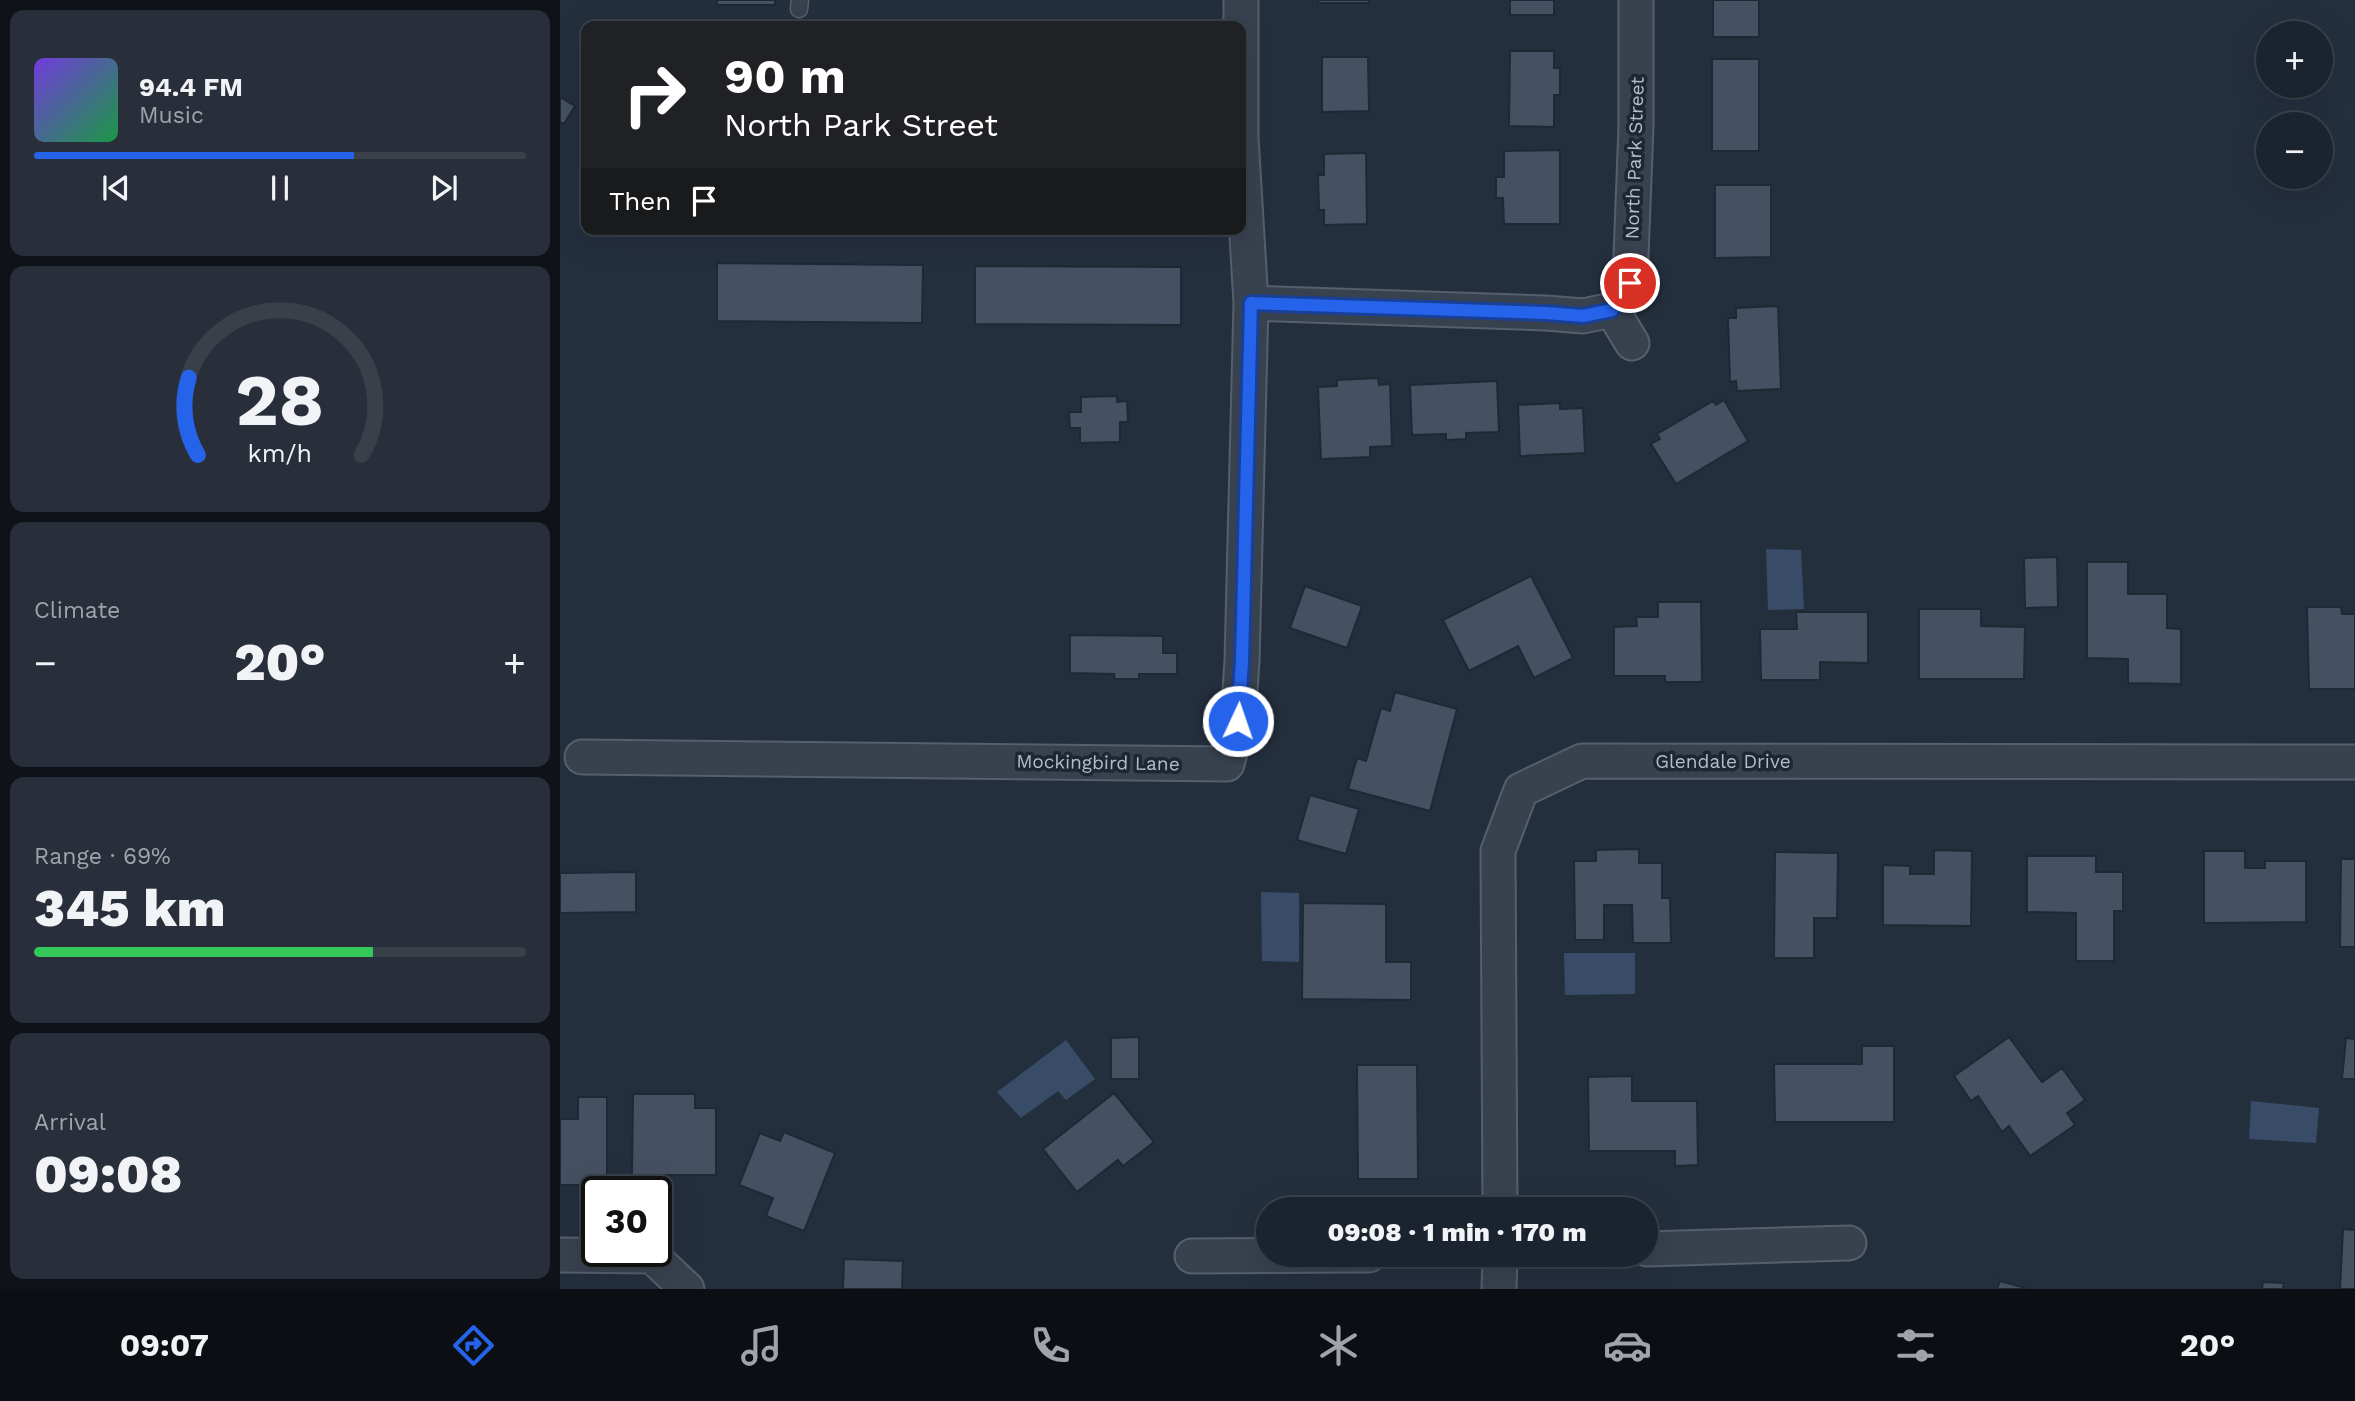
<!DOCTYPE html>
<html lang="en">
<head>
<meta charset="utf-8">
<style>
	body { margin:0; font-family:"Work Sans",sans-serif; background:#282f3a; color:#f1f3f6; height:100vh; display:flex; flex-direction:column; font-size:26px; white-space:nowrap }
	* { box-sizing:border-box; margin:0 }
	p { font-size:23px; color:#a0a4aa }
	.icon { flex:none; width:38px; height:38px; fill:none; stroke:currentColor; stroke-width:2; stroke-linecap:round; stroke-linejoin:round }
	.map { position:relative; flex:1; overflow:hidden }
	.sheet { display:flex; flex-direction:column; gap:10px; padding:10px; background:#0f1319; width:560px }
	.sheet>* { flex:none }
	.banner { position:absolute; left:21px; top:21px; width:665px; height:214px; border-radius:14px; box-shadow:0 7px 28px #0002,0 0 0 2px #39404a; background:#202124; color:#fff; overflow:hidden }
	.fabs { position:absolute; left:1696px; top:21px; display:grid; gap:14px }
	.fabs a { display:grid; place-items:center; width:77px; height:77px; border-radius:50%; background:#1b232e; box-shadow:0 7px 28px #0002,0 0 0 2px #39404a; font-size:35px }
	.speed { position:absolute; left:21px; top:1176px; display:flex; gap:14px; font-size:35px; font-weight:700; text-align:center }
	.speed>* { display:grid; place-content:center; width:91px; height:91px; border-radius:50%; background:#1b232e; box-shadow:0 7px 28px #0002,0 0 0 2px #39404a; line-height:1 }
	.speed .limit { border:4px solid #111; border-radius:10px; background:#fff; color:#111 }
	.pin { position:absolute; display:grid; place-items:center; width:60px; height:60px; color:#fff; margin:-30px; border:4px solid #fff; border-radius:50%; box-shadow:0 2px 7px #0007 }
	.me { position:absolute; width:77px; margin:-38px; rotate:3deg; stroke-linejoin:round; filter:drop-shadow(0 0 5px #0008) }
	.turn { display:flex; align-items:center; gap:24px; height:147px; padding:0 28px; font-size:32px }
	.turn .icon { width:91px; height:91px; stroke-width:2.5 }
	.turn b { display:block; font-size:49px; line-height:60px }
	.then { display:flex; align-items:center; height:66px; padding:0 28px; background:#0003; gap:14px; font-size:26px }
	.big { font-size:52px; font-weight:800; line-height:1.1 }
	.sheet .tile { flex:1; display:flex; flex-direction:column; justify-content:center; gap:10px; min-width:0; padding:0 24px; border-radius:14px; background:#282f3a }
	.sheet .dial { align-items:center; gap:0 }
	.dial svg { height:182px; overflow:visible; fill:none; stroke:#39404a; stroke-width:7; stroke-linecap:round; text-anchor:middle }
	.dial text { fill:#f1f3f6; stroke:none }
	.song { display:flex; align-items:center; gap:21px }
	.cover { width:84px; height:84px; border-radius:10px; background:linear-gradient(135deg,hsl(260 70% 55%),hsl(140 70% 35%)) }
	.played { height:7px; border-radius:4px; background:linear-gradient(90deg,#2563eb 65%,#39404a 65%) }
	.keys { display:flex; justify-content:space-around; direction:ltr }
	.heat { display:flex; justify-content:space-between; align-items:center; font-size:38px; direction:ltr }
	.charge { height:10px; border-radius:5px; background:linear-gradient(90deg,#34c759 69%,#39404a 0) }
	.trip { position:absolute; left:696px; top:1197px; width:402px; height:70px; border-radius:35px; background:#1b232e; box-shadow:0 7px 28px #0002,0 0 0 2px #39404a; font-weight:800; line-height:70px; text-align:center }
	.tab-bar { display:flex; height:112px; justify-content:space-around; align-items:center; background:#0b0e12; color:#a0a4aa }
	.tab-bar .icon { width:49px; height:49px }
	.tab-bar .selected { color:#2563eb }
	.tab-bar b { font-size:32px; color:#f1f3f6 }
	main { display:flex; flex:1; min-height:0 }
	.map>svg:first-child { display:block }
	.water { fill:#394c67 }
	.building { fill:#455162; stroke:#1f2835; stroke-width:2 }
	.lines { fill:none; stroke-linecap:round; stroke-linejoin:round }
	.service-casing { stroke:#565f6c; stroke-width:19 }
	.minor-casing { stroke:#565f6c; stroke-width:37 }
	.service { stroke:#38414e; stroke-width:16 }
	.minor { stroke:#38414e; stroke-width:33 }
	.route-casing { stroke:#184099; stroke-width:18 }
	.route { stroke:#2563eb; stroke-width:12 }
	.labels { text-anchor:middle; stroke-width:7; stroke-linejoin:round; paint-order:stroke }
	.street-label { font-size:19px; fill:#b4bcc9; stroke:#1d2633 }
</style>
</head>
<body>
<main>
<section class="sheet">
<div class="tile">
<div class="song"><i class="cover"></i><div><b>94.4 FM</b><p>Music</p></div></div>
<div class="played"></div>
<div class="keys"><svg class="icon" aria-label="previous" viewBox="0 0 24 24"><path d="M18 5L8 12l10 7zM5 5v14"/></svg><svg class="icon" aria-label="pause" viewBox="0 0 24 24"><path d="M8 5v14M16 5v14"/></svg><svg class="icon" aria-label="next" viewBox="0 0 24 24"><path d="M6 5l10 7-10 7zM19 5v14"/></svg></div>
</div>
<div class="tile dial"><svg viewBox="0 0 100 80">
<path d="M14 69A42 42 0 1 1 86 69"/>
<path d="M14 69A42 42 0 0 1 10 35" stroke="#2563eb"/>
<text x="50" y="56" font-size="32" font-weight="700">28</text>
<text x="50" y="72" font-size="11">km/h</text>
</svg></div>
<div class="tile"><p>Climate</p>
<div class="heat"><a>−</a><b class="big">20°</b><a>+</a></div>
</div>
<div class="tile"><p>Range · 69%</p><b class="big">345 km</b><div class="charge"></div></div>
<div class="tile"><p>Arrival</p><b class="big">09:08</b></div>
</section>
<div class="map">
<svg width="1795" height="1289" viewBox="0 0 1795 1289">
	<rect width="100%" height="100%" fill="#242f3e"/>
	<!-- water -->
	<path class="water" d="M 1206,549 L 1241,550 L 1244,609 L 1208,610 Z
		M 701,892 L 739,893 L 739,962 L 702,961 Z
		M 1004,953 L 1075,953 L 1075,994 L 1005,995 Z
		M 506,1040 L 535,1079 L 506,1100 L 498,1091 L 461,1118 L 437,1092 Z
		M 1691,1101 L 1759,1108 L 1756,1143 L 1689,1139 Z"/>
	<!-- building -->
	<path class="building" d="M 157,0 L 215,0 L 215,5 L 157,5 Z
		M 758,0 L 809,0 L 809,3 L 758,3 Z
		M 950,0 L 994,0 L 994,15 L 950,15 Z
		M 1153,0 L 1199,0 L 1199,37 L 1153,37 Z
		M 950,51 L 994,51 L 994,68 L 1000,68 L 1000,95 L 994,95 L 994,127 L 949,126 Z
		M 762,57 L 808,57 L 809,111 L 762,112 Z
		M 1152,59 L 1199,59 L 1199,151 L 1152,151 Z
		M 0,97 L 15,106 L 4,124 L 0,122 Z
		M 1000,150 L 1000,224 L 944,224 L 943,198 L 936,198 L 936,177 L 944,177 L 944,151 Z
		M 806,153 L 807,224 L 764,225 L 764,210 L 759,210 L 758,175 L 764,175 L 764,154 Z
		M 1155,185 L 1211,185 L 1211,257 L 1155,258 Z
		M 157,263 L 363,265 L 362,323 L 157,321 Z
		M 415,266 L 621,267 L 621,325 L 415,324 Z
		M 1218,306 L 1221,389 L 1177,391 L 1176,381 L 1170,382 L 1168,318 L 1176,318 L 1176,308 Z
		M 818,378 L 819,385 L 830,384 L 832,446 L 810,447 L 810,457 L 761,459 L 758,387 L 777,386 L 777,380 Z
		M 937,381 L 939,432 L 906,433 L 906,439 L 886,440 L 886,434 L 852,435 L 850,385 Z
		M 557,396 L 557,402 L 567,401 L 568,422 L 560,422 L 560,442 L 520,443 L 520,428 L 510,428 L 509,412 L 521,412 L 521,397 Z
		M 1164,400 L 1188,441 L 1116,484 L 1091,444 L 1100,439 L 1097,434 L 1153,401 L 1156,405 Z
		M 1000,403 L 1000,409 L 1023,408 L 1025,453 L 960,456 L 958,405 Z
		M 1497,557 L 1498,607 L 1465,608 L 1464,558 Z
		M 1527,562 L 1568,562 L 1568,594 L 1607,594 L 1607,628 L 1621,629 L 1621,684 L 1568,683 L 1568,659 L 1527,658 Z
		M 971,576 L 1013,658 L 974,678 L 958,646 L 909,671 L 883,620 Z
		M 745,586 L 802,606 L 787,648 L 730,628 Z
		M 1098,602 L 1141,602 L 1142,682 L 1105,682 L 1105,676 L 1054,676 L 1054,627 L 1077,626 L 1076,617 L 1098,617 Z
		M 1747,607 L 1781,607 L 1782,614 L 1795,614 L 1795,689 L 1749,689 Z
		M 1359,609 L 1421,609 L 1421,626 L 1465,627 L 1464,679 L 1359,679 Z
		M 1236,612 L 1308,612 L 1308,663 L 1260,662 L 1260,680 L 1201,680 L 1200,629 L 1237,629 Z
		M 510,635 L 603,636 L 603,653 L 617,653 L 617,674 L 579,674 L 579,679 L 555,679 L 554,674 L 510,673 Z
		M 835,692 L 897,709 L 870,811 L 788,789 L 797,758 L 806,761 L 821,708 L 830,711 Z
		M 750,795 L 799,809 L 786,854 L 737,840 Z
		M 1079,849 L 1079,863 L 1102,863 L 1102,898 L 1110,898 L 1111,943 L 1073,943 L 1072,905 L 1044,905 L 1044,940 L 1015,940 L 1014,861 L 1036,861 L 1036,850 Z
		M 1374,850 L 1412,851 L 1411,926 L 1323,925 L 1323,865 L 1350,866 L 1350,874 L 1374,874 Z
		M 1644,851 L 1685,851 L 1685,868 L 1705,868 L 1705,861 L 1746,861 L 1746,922 L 1644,923 Z
		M 1215,852 L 1278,853 L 1277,918 L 1254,918 L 1254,958 L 1214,958 Z
		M 1467,856 L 1536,856 L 1536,872 L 1563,872 L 1563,911 L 1554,911 L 1554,961 L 1516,961 L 1516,913 L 1467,912 Z
		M 1781,859 L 1795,859 L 1795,947 L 1780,947 Z
		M 76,872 L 76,912 L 0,913 L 0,873 Z
		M 743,903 L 826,904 L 826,962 L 851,962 L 851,1000 L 742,999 Z
		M 579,1037 L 579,1079 L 551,1079 L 551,1038 Z
		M 1449,1037 L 1482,1082 L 1502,1068 L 1525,1100 L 1507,1113 L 1515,1125 L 1470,1156 L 1449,1126 L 1442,1132 L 1418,1096 L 1411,1101 L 1394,1076 Z
		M 1786,1038 L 1795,1039 L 1795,1079 L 1782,1079 Z
		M 1302,1046 L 1334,1046 L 1334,1122 L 1215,1122 L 1214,1064 L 1302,1064 Z
		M 797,1065 L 857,1065 L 858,1179 L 798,1179 Z
		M 1072,1076 L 1072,1101 L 1137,1101 L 1138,1165 L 1115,1166 L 1115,1151 L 1029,1151 L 1028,1077 Z
		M 554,1093 L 594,1142 L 563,1166 L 558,1160 L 517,1192 L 483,1149 Z
		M 73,1094 L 135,1094 L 135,1108 L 156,1108 L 156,1175 L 72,1175 Z
		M 18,1097 L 47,1097 L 47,1185 L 0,1185 L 0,1119 L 18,1119 Z
		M 224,1132 L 275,1153 L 244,1231 L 206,1216 L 213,1198 L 179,1185 L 200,1133 L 220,1141 Z
		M 1783,1229 L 1795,1230 L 1795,1289 L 1780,1289 Z
		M 284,1259 L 343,1261 L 342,1289 L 283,1289 Z
		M 1440,1281 L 1469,1289 L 1437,1289 Z
		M 1703,1282 L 1724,1283 L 1723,1289 L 1702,1289 Z"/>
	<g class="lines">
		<!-- service casing -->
		<g class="service-casing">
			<path id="service" d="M 239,9 L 240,0"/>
		</g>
		<!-- minor casing -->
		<g class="minor-casing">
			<path id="minor" d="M 691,303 L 986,313 L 1023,316 L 1052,310 L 1070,283 L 1076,126 L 1076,0
				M 1052,310 L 1072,343
				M 22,757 L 667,764 L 678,721 L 682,661 L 691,303 L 681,137 L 681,0
				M 940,1209 L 938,851 L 961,790 L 1022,761 L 1795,762
				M 1087,1249 L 1289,1243
				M 0,1255 L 92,1256 L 127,1289
				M 632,1256 L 809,1255
				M 939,1289 L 940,1255"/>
		</g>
		<!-- service -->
		<use href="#service" class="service"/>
		<!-- minor -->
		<use href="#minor" class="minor"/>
	</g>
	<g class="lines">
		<!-- route casing -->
		<g class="route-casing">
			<path id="route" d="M 678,721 L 682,661 L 691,303 L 986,313 L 1023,316 L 1052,310 L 1070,283"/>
		</g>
		<!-- route -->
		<use href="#route" class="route"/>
	</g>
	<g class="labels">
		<!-- street labels -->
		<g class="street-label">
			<text transform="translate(1074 158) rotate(-88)" y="7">North Park Street</text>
			<text x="1163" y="768">Glendale Drive</text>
			<text transform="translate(538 762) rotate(1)" y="7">Mockingbird Lane</text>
		</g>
	</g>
</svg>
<div class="fabs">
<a>+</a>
<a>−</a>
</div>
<div class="speed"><div class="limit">30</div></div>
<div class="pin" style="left:1070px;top:283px;background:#d93025"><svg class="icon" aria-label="arrive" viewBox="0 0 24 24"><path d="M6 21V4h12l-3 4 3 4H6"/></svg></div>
<svg class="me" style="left:678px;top:721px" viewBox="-20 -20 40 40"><circle r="17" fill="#2563eb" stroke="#fff" stroke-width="3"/><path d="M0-11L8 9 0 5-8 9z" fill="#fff"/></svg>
<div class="trip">09:08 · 1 min · 170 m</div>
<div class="banner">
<div class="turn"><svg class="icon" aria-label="right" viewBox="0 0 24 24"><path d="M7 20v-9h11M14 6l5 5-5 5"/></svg><div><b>90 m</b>North Park Street</div></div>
<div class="then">Then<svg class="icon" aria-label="arrive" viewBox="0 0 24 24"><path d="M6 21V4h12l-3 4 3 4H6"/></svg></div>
</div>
</div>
</main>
<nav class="tab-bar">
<b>09:07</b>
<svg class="icon selected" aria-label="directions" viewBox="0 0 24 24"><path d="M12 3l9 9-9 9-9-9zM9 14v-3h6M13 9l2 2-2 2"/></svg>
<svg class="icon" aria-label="music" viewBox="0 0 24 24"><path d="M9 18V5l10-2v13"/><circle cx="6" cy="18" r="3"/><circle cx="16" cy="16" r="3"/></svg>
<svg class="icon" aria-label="phone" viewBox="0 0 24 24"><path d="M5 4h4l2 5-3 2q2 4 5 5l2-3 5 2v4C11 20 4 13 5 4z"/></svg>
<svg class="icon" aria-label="climate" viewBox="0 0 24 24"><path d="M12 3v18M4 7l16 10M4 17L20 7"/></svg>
<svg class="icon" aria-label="car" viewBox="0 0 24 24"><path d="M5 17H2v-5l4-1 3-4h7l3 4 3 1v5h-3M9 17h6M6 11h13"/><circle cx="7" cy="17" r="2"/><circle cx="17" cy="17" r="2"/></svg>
<svg class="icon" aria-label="filters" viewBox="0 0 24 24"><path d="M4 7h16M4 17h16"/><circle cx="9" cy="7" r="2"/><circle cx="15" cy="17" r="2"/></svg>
<b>20°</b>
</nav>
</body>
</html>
